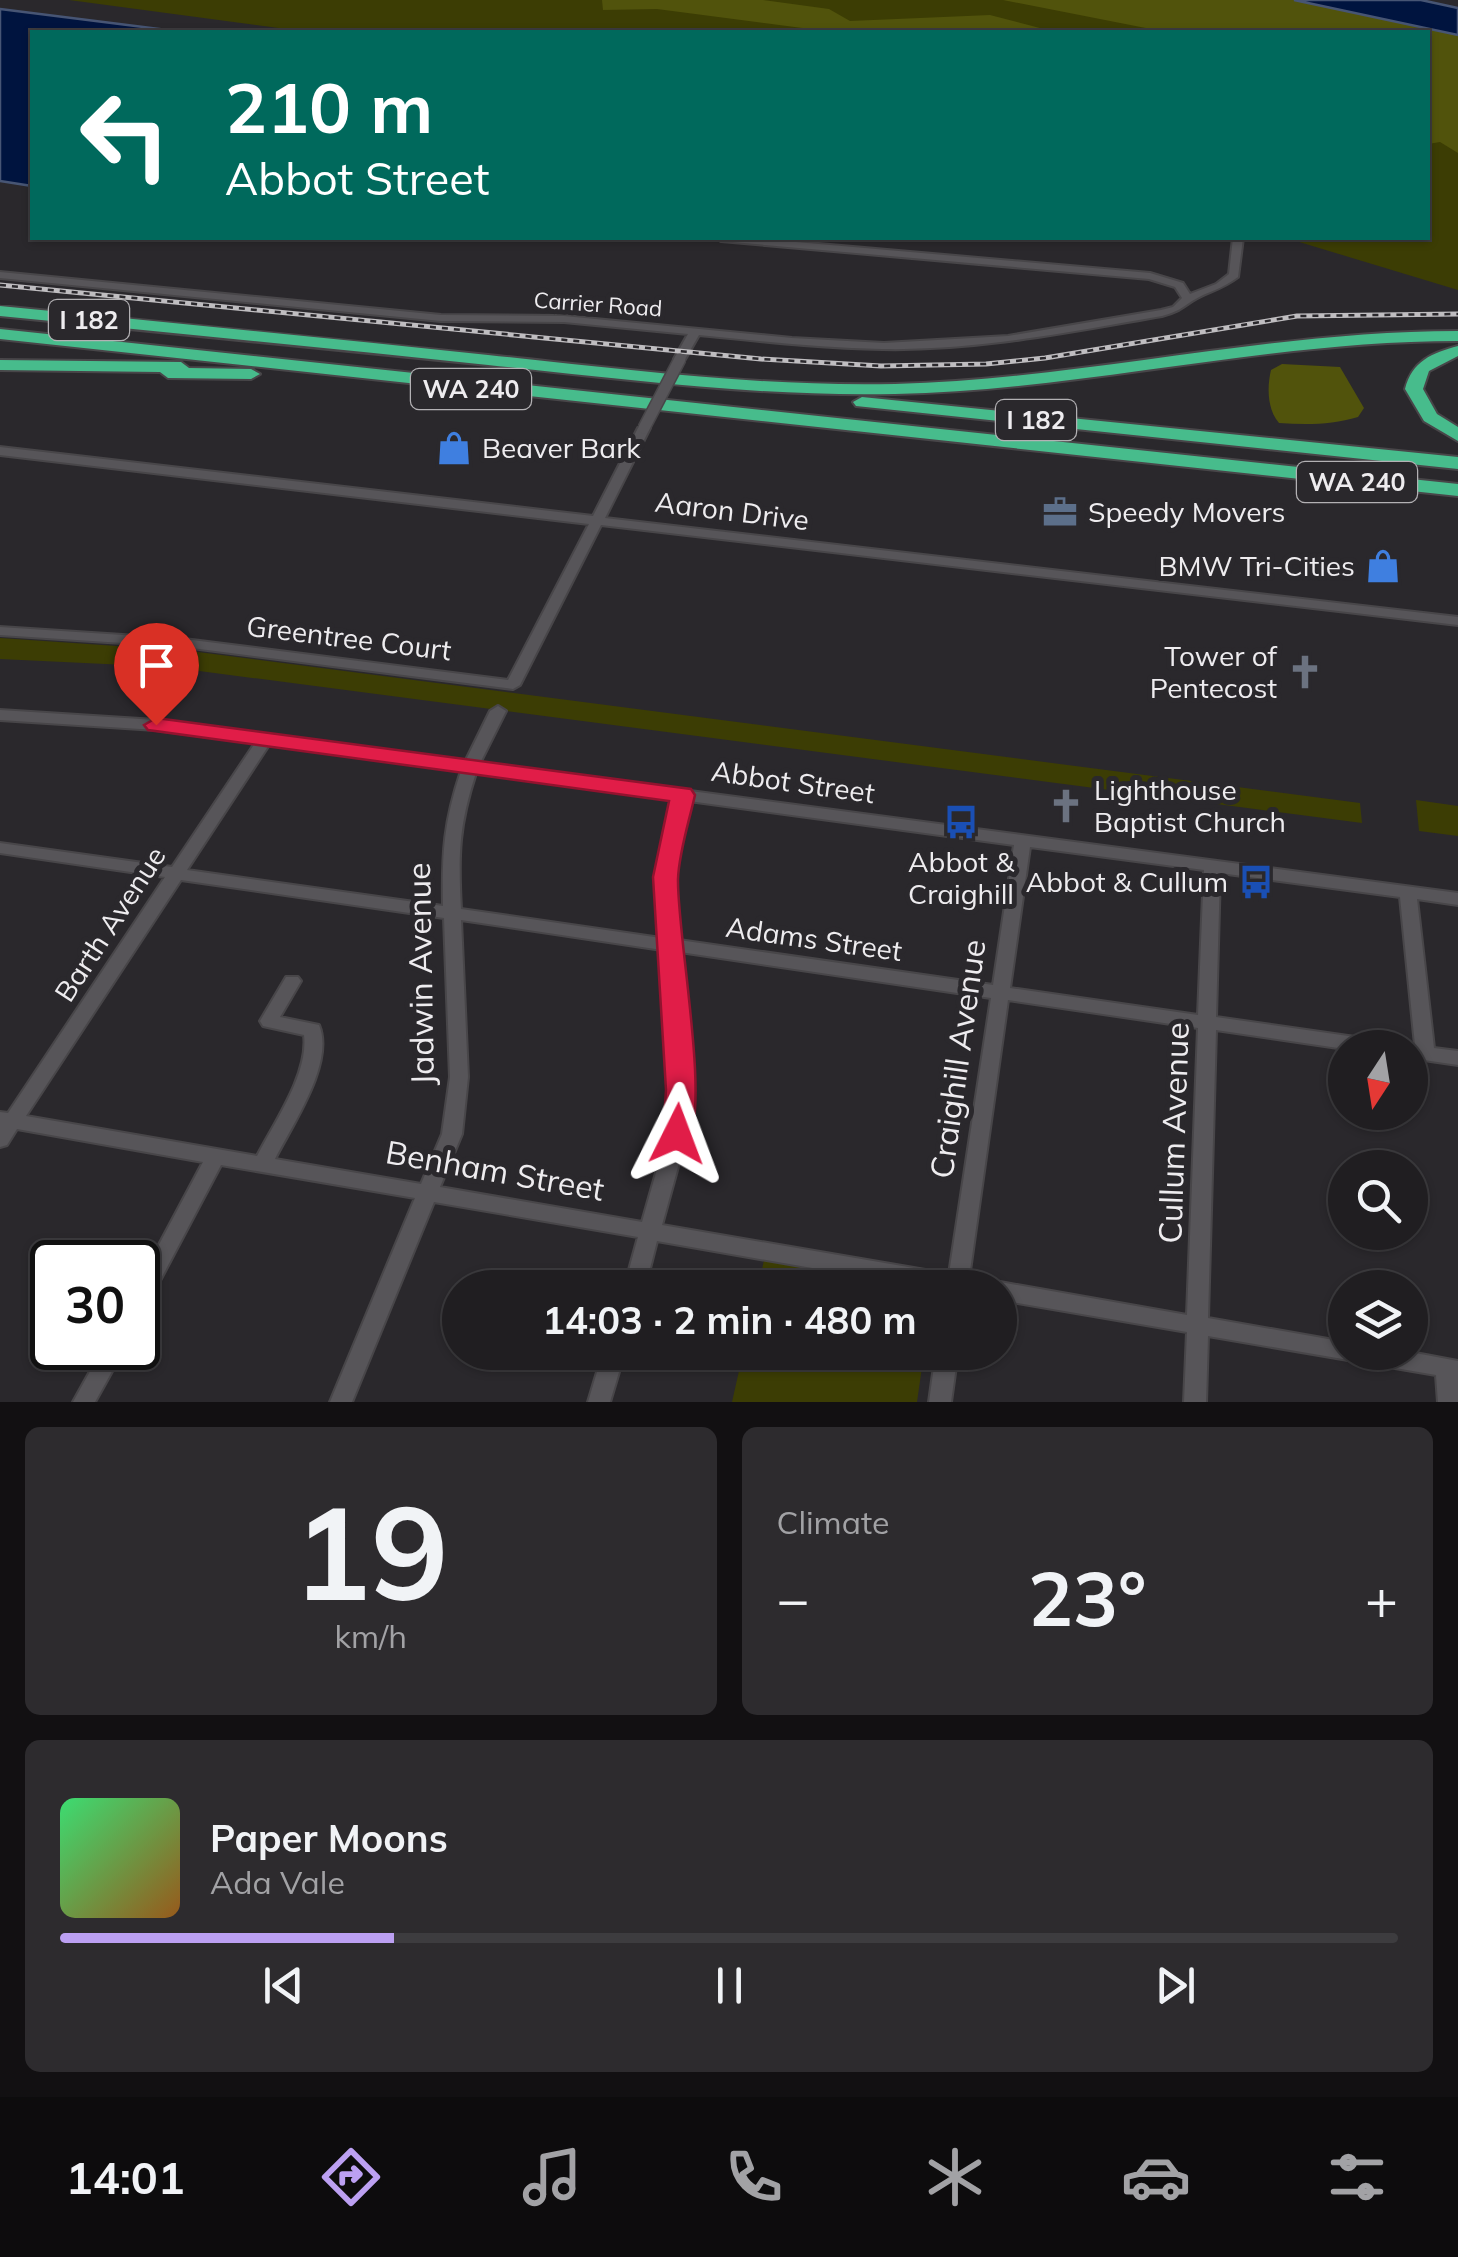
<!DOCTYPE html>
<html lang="en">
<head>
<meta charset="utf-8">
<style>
	body { margin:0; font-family:Mulish,sans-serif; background:#2d2b2e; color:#f1f3f6; height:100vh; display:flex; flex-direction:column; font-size:38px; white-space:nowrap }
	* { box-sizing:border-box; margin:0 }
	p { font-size:32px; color:#a2a2a5 }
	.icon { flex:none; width:55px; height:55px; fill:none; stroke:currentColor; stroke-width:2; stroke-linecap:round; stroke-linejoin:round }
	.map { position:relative; height:1402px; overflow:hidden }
	.drawer { display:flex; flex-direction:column; gap:25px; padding:25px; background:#121012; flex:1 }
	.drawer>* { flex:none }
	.hud { position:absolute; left:30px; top:30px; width:1400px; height:210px; border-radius:0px; box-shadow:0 2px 8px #0004,0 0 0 2px #3d3c3f; background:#00695c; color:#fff; overflow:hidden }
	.needle { width:65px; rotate:192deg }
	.tools { position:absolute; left:1328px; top:1030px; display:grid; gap:20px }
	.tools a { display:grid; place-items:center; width:100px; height:100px; border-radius:50%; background:#201e21; box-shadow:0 2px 8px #0004,0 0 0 2px #3d3c3f; font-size:50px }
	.speed { position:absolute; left:30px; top:1240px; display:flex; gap:20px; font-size:50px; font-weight:700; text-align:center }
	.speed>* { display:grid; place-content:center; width:130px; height:130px; border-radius:50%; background:#201e21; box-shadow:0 2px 8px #0004,0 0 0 2px #3d3c3f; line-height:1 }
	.speed .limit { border:5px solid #111; border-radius:15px; background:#fff; color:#111 }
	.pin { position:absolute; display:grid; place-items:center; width:85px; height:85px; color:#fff; margin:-102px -42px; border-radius:50% 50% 50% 0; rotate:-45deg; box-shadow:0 0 10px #0007 }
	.pin .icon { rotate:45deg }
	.me { position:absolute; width:110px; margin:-55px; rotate:3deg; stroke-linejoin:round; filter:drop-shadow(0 0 8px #0008) }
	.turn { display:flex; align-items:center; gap:35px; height:210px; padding:0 30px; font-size:45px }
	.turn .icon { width:130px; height:130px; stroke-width:2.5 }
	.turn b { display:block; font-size:70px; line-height:85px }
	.big { font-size:75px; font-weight:700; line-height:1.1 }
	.drawer .tile { flex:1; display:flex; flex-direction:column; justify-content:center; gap:15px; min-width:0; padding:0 35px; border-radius:15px; background:#2d2b2e }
	.drawer .dial { align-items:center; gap:0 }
	.dial b { font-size:130px; line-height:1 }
	.song { display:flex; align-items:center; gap:30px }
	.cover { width:120px; height:120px; border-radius:15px; background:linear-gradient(135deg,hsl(140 70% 55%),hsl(30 70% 35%)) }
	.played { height:10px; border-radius:5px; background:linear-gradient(90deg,#bca0f2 25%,#3d3c3f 25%) }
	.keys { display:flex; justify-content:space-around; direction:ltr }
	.heat { display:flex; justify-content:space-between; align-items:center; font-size:55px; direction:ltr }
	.drawer .tiles { flex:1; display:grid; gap:25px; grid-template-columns:1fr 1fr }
	.tile:last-child { grid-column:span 2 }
	.trip { position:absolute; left:442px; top:1270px; width:575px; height:100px; border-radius:50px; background:#201e21; box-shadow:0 2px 8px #0004,0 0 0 2px #3d3c3f; font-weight:700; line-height:100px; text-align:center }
	.tabs { display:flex; height:160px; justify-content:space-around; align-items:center; background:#0d0c0d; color:#a2a2a5 }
	.tabs .icon { width:70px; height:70px }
	.tabs .on { color:#bca0f2 }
	.tabs b { font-size:45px; color:#f1f3f6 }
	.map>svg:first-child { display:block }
	.green { fill:#3c3d04 }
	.forest { fill:#51530c }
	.water { fill:#00143f; stroke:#475574; stroke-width:2.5 }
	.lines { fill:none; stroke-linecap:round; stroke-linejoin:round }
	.minor-casing { stroke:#484649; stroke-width:4 }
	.highway-casing { stroke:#484649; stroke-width:4 }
	.minor { fill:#575559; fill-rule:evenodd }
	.highway { fill:#47bc8c; fill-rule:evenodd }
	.rail-casing { stroke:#bfbdc0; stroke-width:5 }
	.rail { stroke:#2a282c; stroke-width:2.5; stroke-dasharray:6; stroke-linecap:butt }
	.minor-bridge-casing { stroke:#484649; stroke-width:14; stroke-linecap:butt }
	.minor-bridge { stroke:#575559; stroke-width:11 }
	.route { fill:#e11d48; stroke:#92132f; stroke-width:2.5 }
	.labels { text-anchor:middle; stroke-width:10; stroke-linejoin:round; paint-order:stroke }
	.far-street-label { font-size:22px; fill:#eeecef; stroke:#2a282c }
	.shield { fill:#2a282c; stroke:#b3b1b4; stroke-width:2.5 }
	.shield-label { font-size:25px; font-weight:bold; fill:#eeecef }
	.poi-label { font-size:28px; fill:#eeecef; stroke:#2a282c; text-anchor:start }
	.street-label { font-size:28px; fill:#eeecef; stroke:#2a282c }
	.near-street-label { font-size:32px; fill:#eeecef; stroke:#2a282c }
</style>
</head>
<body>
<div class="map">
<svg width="1458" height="1402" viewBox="0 0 1458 1402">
	<rect width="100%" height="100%" fill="#2a282c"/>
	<!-- green -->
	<path class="green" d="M 69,0 L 1294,0 L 1458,35 L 1458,290 L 1286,238 L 1428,238 L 1428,32 L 309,32 Z
		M 0,638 L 190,651 L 1360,803 L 1362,823 L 169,667 L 0,659 Z
		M 1416,800 L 1458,806 L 1458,836 L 1419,831 Z
		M 764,1260 L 930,1287 L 758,1288 Z
		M 743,1353 L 743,1352 L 924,1353 L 917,1402 L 732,1402 Z"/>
	<!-- forest -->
	<path class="forest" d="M 602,0 L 763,0 L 829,9 L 850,21 L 990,15 L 1055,32 L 905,29 L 833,32 L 657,9 L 603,10 Z
		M 1003,0 L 1294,0 L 1458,35 L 1458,153 L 1440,142 L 1428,144 L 1428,32 L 1166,32 Z
		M 1282,364 L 1340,367 L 1364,408 L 1358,417 C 1332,425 1306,425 1279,423 C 1267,409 1267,387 1271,370 Z"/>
	<!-- water -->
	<path class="water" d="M 1294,0 L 1421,0 L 1458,8 L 1458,35 Z
		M 0,9 L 183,32 L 32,32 L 32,186 L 0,181 Z"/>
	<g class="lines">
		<!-- minor casing -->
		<g class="minor-casing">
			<path id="minor" d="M 716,238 L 750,238 L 1150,273 L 1183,283 L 1190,294 L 1216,284 L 1229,274 L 1233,238 L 1243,238 L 1238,277 C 1221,290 1208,291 1192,301 C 1180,309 1177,312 1162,316 C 1069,332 976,351 882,349 C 821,348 760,341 699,335 L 684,361 L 680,362 L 674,359 L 688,334 L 564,322 L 441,321 L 0,278 L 0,272 L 441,315 L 564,316 L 792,338 L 884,343 L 1008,336 L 1161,310 L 1173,307 L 1182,298 L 1175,287 L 1149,279 L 721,241 Z
				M 644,424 L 650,428 L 605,518 L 1458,617 L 1458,625 L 601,525 L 520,685 L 513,689 L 184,647 L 0,635 L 0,627 L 184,639 L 508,680 L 589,524 L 0,455 L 0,447 L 593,516 L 638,428 Z
				M 498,706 L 506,711 L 480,763 L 1458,893 L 1458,905 L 1417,899 L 1434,1048 L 1458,1051 L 1458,1065 L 1410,1058 L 1410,1048 L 1403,1048 L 1415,1045 L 1400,897 L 1220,873 L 1216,1017 L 1383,1041 L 1390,1043 L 1392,1048 L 1345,1049 L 1216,1030 L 1208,1318 L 1345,1342 L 1345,1352 L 1410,1352 L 1458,1361 L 1458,1402 L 1438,1402 L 1436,1375 L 1208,1336 L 1206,1402 L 1184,1402 L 1187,1332 L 1000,1300 L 1000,1288 L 991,1288 L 1000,1282 L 1187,1315 L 1198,1028 L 1008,1000 L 969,1278 L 986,1282 L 989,1288 L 927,1288 L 657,1241 L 645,1288 L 624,1288 L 638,1237 L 434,1202 L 352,1402 L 330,1402 L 415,1198 L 221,1165 L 145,1309 L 138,1312 L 138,1284 L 203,1162 L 17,1129 L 7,1145 L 0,1147 L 0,1112 L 8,1113 L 165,877 L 0,853 L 0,843 L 172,867 L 255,743 L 156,730 L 0,720 L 0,710 L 156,720 L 465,762 L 490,711 ZM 269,745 L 461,771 C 444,822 442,852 443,906 L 187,870 ZM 476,773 L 673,799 L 658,877 L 661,938 L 461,909 C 458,855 459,824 476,773 ZM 689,801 L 1014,845 L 993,985 L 679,940 L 674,877 ZM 1030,847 L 1204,870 L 1198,1015 L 1010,988 ZM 181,880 L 444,918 L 450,1077 L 442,1134 L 421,1184 L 275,1159 C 292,1125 335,1063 319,1025 L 280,1017 L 301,981 L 298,977 L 286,977 L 260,1021 L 263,1026 L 304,1035 C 309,1073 274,1123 257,1156 L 26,1116 ZM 461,920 L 662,950 L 671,1091 L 667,1134 L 642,1222 L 440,1187 L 462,1134 L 468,1077 ZM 680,952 L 991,998 L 949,1274 L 662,1225 L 687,1134 L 689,1091 Z
				M 103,1348 L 125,1348 L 95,1402 L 73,1402 Z
				M 603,1352 L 625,1352 L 610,1402 L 588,1402 Z
				M 936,1352 L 958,1352 L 951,1402 L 929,1402 Z"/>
		</g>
		<!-- highway casing -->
		<g class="highway-casing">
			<path id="highway" d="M 0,306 C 163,322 326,338 488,355 C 623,369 759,387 895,384 C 1084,379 1267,331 1458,331 L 1458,341 C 1267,341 1084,390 895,394 C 759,397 623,379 488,365 C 326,348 163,332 0,316 Z
				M 0,329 L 1458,484 L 1458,496 L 0,339 Z
				M 1458,346 L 1458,356 L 1429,371 L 1423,389 L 1437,414 L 1458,427 L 1458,441 L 1424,421 L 1405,389 C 1412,361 1432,353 1458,346 Z
				M 0,360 L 181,362 L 189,368 L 251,369 L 260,374 L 251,379 L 168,378 L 160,372 L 0,370 Z
				M 862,397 L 1458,457 L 1458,469 L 856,406 L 853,402 Z"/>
		</g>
		<!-- minor -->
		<use href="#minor" class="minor"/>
		<!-- highway -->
		<use href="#highway" class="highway"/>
		<!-- rail casing -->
		<g class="rail-casing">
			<path id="rail" d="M 0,285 L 761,359 L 881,366 L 986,364 L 1045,358 L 1297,316 L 1458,314"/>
		</g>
		<!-- rail -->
		<use href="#rail" class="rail"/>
		<!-- minor-bridge casing -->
		<g class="minor-bridge-casing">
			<path id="minor-bridge" d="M 644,428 L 680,359"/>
		</g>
		<!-- minor-bridge -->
		<use href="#minor-bridge" class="minor-bridge"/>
	</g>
	<!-- route -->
	<path class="route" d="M 156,718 L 691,789 L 695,795 C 689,822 679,852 678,879 C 677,935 710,1101 688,1142 L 677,1145 L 667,1142 L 663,1134 L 666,1090 L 653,877 L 669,801 L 148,730 L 144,725 Z"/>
	<!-- icons -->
	<defs>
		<g id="shop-bare" transform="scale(2.7)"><path d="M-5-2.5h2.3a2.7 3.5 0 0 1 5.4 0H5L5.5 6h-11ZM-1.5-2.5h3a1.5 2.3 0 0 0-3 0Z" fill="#3f7fe0" stroke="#2a282c" stroke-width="2.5" paint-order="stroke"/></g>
		<g id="office-bare" transform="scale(2.7)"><path d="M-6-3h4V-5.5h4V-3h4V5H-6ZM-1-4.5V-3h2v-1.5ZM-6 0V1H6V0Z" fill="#5c6f8a" stroke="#2a282c" stroke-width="2.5" paint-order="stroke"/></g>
		<g id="church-bare" transform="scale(2.7)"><path d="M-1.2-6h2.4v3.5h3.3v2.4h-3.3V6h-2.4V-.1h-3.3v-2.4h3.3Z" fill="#6b7280" stroke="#2a282c" stroke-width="2.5" paint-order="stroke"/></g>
		<g id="bus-bare" transform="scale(2.7)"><path d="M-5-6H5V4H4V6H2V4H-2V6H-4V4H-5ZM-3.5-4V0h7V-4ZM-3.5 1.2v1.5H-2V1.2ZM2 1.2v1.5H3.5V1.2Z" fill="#1a4fb4" stroke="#2a282c" stroke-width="2.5" paint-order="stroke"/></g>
	</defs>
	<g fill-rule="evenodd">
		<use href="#shop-bare" x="454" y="448"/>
		<use href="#office-bare" x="1060" y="512"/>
		<use href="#shop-bare" x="1383" y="566"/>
		<use href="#church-bare" x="1305" y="672"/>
		<use href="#church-bare" x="1066" y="806"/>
		<use href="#bus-bare" x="961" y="822"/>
		<use href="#bus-bare" x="1256" y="882"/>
	</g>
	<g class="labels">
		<!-- far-street labels -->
		<g class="far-street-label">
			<text transform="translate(598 304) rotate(4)" y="8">Carrier Road</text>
		</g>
		<!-- shield labels -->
		<g class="shield">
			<rect x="49" y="300" width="80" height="40" rx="8"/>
			<rect x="411" y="369" width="120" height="40" rx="8"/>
			<rect x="996" y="400" width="80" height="40" rx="8"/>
			<rect x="1297" y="462" width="120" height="40" rx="8"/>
		</g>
		<g class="shield-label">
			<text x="89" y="329">I 182</text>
			<text x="471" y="398">WA 240</text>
			<text x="1036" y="429">I 182</text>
			<text x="1357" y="491">WA 240</text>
		</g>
		<!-- poi labels -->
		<g class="poi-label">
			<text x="482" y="458">Beaver Bark</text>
			<text x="1088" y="522">Speedy Movers</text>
			<text x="1355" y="576" text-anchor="end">BMW Tri-Cities</text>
			<text x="1277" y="666" text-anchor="end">Tower of<tspan x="1277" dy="32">Pentecost</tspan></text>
			<text x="1094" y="800">Lighthouse<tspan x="1094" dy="32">Baptist Church</tspan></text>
			<text x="961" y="872" text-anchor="middle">Abbot &amp;<tspan x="961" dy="32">Craighill</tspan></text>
			<text x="1228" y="892" text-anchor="end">Abbot &amp; Cullum</text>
		</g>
		<!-- street labels -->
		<g class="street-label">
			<text transform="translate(732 511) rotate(7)" y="10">Aaron Drive</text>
			<text transform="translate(349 638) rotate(7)" y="10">Greentree Court</text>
			<text transform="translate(793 782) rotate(8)" y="10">Abbot Street</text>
			<text transform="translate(110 924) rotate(-57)" y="10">Barth Avenue</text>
			<text transform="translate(814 939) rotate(8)" y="10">Adams Street</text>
		</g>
		<!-- near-street labels -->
		<g class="near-street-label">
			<text transform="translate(421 974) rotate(-91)" y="11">Jadwin Avenue</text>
			<text transform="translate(958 1059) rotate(-82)" y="11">Craighill Avenue</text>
			<text transform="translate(1174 1133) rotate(-88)" y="11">Cullum Avenue</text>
			<text transform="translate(495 1171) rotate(10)" y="11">Benham Street</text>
		</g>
	</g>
</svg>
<div class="tools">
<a><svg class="needle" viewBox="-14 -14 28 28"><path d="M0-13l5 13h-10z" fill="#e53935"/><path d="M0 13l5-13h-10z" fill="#a2a2a5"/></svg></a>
<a><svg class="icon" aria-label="search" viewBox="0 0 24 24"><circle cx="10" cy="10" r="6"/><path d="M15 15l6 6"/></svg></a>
<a><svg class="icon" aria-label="layers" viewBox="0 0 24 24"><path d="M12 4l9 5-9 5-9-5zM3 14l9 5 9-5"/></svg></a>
</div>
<div class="speed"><div class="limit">30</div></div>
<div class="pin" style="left:156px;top:725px;background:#d93025"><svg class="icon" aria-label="arrive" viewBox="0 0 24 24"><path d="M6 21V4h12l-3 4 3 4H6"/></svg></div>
<svg class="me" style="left:677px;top:1134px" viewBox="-20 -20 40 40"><path d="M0-17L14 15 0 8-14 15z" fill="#e11d48" stroke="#fff" stroke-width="4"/></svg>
<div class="trip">14:03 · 2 min · 480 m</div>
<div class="hud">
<div class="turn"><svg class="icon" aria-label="left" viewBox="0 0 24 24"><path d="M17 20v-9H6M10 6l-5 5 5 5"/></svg><div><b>210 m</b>Abbot Street</div></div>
</div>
</div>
<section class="drawer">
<div class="tiles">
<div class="tile dial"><b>19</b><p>km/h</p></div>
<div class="tile"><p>Climate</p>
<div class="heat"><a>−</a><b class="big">23°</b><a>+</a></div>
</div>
<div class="tile">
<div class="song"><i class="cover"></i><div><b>Paper Moons</b><p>Ada Vale</p></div></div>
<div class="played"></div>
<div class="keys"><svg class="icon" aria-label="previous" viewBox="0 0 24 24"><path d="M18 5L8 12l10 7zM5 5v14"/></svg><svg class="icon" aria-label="pause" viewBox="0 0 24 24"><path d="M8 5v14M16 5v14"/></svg><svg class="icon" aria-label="next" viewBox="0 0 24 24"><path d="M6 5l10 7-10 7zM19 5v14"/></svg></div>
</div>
</div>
</section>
<nav class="tabs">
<b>14:01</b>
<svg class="icon on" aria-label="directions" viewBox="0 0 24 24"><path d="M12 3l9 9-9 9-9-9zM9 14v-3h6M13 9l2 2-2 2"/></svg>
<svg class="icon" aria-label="music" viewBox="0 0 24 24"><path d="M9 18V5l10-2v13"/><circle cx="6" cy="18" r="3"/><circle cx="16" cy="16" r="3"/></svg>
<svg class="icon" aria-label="phone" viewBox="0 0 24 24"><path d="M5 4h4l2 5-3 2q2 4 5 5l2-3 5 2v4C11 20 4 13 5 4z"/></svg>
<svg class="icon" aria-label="climate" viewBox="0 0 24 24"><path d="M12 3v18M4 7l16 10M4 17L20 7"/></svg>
<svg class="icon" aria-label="car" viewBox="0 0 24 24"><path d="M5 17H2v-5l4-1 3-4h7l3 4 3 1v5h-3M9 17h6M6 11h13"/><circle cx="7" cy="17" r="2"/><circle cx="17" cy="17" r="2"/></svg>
<svg class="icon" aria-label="filters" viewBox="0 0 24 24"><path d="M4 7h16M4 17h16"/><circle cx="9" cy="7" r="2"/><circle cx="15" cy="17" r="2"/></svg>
</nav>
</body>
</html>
